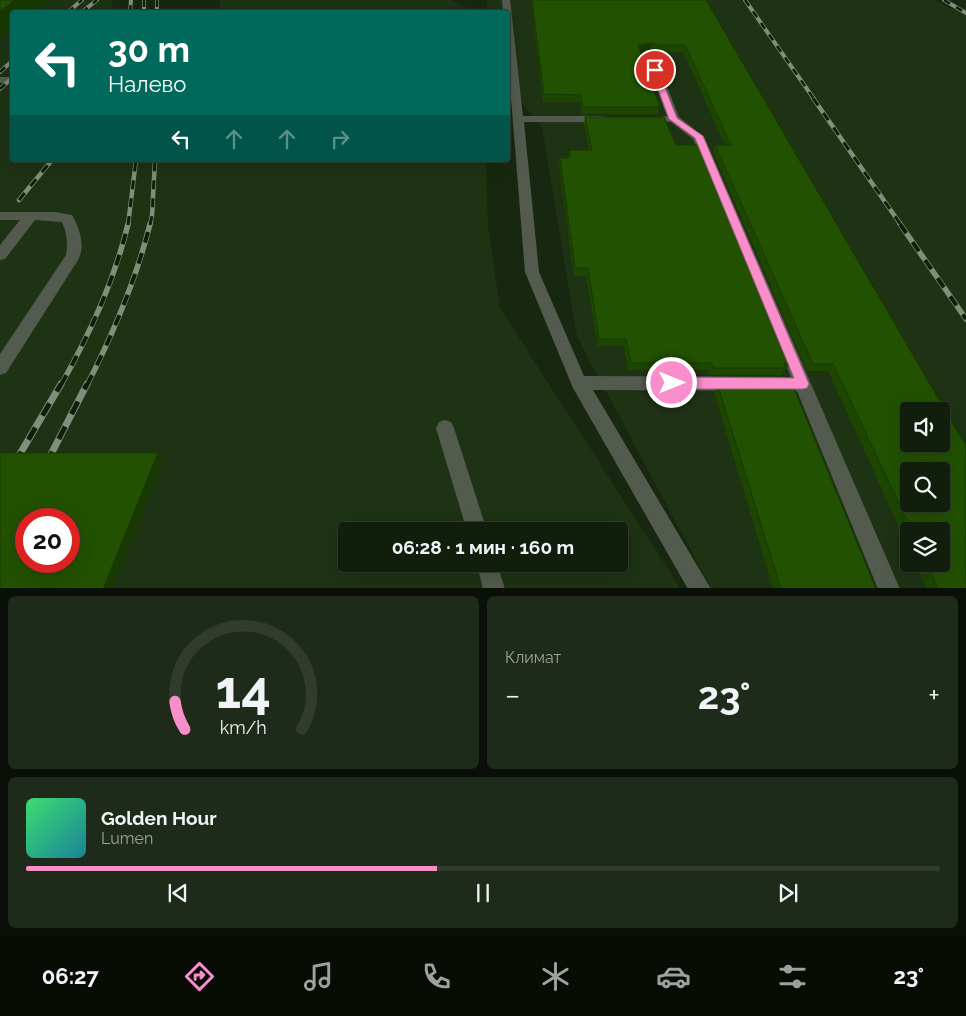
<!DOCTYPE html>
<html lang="ru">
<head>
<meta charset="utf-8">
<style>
	body { margin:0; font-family:Raleway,sans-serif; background:#1f2b1a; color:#f1f3f6; height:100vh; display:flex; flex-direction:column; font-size:19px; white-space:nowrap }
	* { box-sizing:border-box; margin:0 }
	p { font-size:16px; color:#9ca29d }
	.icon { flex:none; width:28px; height:28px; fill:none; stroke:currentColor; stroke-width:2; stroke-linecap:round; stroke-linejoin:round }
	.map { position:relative; height:588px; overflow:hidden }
	.side { display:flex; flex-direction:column; gap:8px; padding:8px; background:#0a1007; flex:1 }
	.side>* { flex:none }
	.top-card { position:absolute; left:10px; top:10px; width:500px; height:152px; border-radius:5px; box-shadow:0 5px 20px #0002,0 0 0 1px #313c2d; background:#00695c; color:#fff; overflow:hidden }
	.tools { position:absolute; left:900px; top:402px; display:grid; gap:10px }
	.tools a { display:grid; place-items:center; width:50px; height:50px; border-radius:5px; background:#121e0c; box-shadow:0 5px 20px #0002,0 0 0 1px #313c2d; font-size:25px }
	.speed { position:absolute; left:15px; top:508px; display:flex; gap:10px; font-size:25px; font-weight:700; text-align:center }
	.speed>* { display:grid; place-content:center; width:65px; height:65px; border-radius:50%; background:#121e0c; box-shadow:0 5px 20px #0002,0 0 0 1px #313c2d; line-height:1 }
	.speed .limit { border:8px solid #d22; background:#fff; color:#111 }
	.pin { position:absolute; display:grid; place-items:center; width:42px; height:42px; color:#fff; margin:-21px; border:2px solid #fff; border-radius:50%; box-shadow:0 1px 5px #0007 }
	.me { position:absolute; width:55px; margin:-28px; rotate:90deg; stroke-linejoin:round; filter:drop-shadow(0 0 4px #0008) }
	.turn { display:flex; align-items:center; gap:18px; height:105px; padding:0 15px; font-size:22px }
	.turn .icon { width:65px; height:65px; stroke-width:2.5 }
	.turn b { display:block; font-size:35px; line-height:42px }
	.lanes { display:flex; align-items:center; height:48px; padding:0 15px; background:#0003; justify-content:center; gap:25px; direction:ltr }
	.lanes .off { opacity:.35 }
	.big { font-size:38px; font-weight:700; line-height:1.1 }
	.side .card { flex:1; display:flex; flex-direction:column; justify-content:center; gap:8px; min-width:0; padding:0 18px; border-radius:8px; background:#1f2b1a }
	.side .dial { align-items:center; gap:0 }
	.dial svg { height:130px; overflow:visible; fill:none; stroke:#313c2d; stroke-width:7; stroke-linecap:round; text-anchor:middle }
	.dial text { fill:#f1f3f6; stroke:none }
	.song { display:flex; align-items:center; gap:15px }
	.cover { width:60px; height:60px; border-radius:8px; background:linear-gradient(135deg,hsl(140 70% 55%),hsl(190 70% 35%)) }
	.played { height:5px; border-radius:2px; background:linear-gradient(90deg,#f98fca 45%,#313c2d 45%) }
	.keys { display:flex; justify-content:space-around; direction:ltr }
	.heat { display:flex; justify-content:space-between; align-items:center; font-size:28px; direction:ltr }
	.side .tiles { flex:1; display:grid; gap:8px; grid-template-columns:1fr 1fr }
	.card:last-child { grid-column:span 2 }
	.trip { position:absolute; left:338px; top:522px; width:290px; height:50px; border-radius:5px; background:#121e0c; box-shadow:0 5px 20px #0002,0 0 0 1px #313c2d; font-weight:700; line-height:50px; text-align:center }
	.menu { display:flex; height:80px; justify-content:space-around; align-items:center; background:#070c05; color:#9ca29d }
	.menu .icon { width:35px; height:35px }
	.menu .on { color:#f98fca }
	.menu b { font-size:22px; color:#f1f3f6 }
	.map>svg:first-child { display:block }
	.built { fill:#1e3214; fill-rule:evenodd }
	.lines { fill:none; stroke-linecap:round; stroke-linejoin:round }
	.minor { fill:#535b4f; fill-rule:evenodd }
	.rail-far3-casing { stroke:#808e7b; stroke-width:4 }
	.rail-far2-casing { stroke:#808e7b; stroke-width:4.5 }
	.rail-far1-casing { stroke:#808e7b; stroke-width:5.5 }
	.rail-casing { stroke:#808e7b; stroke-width:7 }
	.rail-far3 { stroke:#0e1e07; stroke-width:2.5; stroke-dasharray:7; stroke-linecap:butt }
	.rail-far2 { stroke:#0e1e07; stroke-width:3; stroke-dasharray:9; stroke-linecap:butt }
	.rail-far1 { stroke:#0e1e07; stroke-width:4; stroke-dasharray:11; stroke-linecap:butt }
	.rail { stroke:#0e1e07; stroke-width:5; stroke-dasharray:14; stroke-linecap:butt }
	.wall { fill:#1d4601; fill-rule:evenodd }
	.shaded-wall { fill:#183901 }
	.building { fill:#225101; stroke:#183901; fill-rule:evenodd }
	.route { fill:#f98fca; stroke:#a25d83 }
</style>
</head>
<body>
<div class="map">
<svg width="966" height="589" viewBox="0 0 966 589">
	<rect width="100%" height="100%" fill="#182810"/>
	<!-- built -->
	<path class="built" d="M 0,0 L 112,0 L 113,12 L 12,12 L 12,160 L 486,160 L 488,227 L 500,308 L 680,588 L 0,588 ZM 26,519 L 69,519 L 69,561 L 26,561 ZM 346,531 L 619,531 L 619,564 L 346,564 Z
		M 221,0 L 452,0 L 472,12 L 218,12 Z
		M 487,0 L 935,0 L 949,8 L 966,8 L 966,588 L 711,588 L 577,337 L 542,127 L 508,86 L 508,12 L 487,12 ZM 909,411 L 941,411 L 941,444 L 909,444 ZM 909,471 L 941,471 L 941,504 L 909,504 ZM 909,531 L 941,531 L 941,564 L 909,564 Z"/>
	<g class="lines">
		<!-- minor -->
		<path class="minor" d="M 502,0 L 510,0 L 523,116 L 603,116 L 608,119 L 603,122 L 524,122 L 539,272 L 584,376 L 791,377 L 693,139 L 671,122 L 660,121 L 659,119 L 660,117 L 667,116 L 644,54 L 649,51 L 654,54 L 679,117 L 704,137 L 900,589 L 878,589 L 797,391 L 593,390 L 711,589 L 688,589 L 573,388 L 525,272 L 508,61 L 508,12 L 503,12 Z
			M 0,77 L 12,77 L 12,83 L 0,83 Z
			M 0,212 L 55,212 L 72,215 C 79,227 86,246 78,260 L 6,373 L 0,375 L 0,354 L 66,255 C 68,244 67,233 62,222 L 35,220 L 5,259 L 0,260 L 0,245 L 20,220 L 0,220 Z
			M 445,420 L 451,422 L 454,428 L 487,531 L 467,531 L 436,428 L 439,422 Z
			M 477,564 L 497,564 L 505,589 L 483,589 Z"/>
		<!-- rail-far3 casing -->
		<g class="rail-far3-casing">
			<path id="rail-far3" d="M 144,0 L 144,12
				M 157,0 L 157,12
				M 745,0 L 814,99
				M 944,0 L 966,13
				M 68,12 L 82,0
				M 82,12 L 97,0
				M 130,12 L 131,0
				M 0,72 L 12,61
				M 0,89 L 12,78"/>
		</g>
		<!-- rail-far2 casing -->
		<g class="rail-far2-casing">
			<path id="rail-far2" d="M 813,98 L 901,225
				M 19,200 L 52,160
				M 128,225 L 136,160
				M 150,225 L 152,216 L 155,160"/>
		</g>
		<!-- rail-far1 casing -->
		<g class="rail-far1-casing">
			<path id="rail-far1" d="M 900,224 L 966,319
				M 61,385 C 90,333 114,282 128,224
				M 87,385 C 113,334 136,280 150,224"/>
		</g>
		<!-- rail casing -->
		<g class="rail-casing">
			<path id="rail" d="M 46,464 L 87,384
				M 0,488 L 61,384"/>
		</g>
		<!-- rail-far3 -->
		<use href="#rail-far3" class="rail-far3"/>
		<!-- rail-far2 -->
		<use href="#rail-far2" class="rail-far2"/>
		<!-- rail-far1 -->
		<use href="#rail-far1" class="rail-far1"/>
		<!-- rail -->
		<use href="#rail" class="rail"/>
	</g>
	<!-- wall -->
	<path class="wall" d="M 531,0 L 706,0 L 966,446 L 966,589 L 927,589 L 915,564 L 941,564 L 941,531 L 909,531 L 909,549 L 828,371 L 807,371 L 713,152 L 715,145 L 725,145 L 683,52 L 654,52 L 650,49 L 640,51 L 660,107 L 658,114 L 582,114 L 580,102 L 543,102 ZM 909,411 L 941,411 L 941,444 L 909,444 ZM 909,471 L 941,471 L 941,504 L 909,504 Z
		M 585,117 L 676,145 L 791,363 L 786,370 L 784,370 L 781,375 L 709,375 L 708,370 L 628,370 L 624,346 L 598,346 L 586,276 L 574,276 L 559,165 L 560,158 L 568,158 L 569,150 L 589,150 L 584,124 Z
		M 718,386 L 876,589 L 773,589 L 714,392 Z"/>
	<!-- shaded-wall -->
	<path class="shaded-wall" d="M 15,0 L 47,0 L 32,12 L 12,12 L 12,28 L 0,39 L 0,11 Z
		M 652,43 L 650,49 L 636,52 L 638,45 Z
		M 158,453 L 164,459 L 113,589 L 103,589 Z"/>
	<!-- building -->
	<path class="building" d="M 0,0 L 15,0 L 0,11 Z
		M 532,0 L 706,0 L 966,446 L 966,589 L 938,589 L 927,564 L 941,564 L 941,531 L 912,531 L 833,364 L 813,364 L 715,145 L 731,145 L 685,45 L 656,45 L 652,43 L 638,45 L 660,107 L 583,107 L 581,95 L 544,94 ZM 909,411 L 941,411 L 941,444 L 909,444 ZM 909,471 L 941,471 L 941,504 L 909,504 Z
		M 585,117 L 664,117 L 676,145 L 699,145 L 791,363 L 784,363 L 786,368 L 713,368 L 711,363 L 631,363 L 626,339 L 599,339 L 588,268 L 575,268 L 560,158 L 570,158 L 569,150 L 592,150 Z
		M 718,386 L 793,386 L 876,589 L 781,589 Z
		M 0,453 L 158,453 L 103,589 L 0,589 ZM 26,519 L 69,519 L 69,561 L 26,561 Z"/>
	<!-- route -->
	<path class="route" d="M 655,68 L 658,70 L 677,118 L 703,136 L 809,384 L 807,388 L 802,389 L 672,389 L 668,387 L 666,383 L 668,379 L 672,377 L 794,378 L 695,138 L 669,119 L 651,70 Z"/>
</svg>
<div class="tools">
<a><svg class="icon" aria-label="sound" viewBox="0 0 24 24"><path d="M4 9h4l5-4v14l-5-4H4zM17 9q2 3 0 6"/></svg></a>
<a><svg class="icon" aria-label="search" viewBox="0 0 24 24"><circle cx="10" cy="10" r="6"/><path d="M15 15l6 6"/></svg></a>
<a><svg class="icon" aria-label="layers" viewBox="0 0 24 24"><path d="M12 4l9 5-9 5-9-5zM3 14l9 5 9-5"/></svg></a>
</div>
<div class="speed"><div class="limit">20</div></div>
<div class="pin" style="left:655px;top:70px;background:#d93025"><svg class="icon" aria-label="arrive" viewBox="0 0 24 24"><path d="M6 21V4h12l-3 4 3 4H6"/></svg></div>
<svg class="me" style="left:672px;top:383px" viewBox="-20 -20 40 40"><circle r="17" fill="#f98fca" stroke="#fff" stroke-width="3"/><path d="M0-11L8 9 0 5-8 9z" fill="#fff"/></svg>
<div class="trip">06:28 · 1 мин · 160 m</div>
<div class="top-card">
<div class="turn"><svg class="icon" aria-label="left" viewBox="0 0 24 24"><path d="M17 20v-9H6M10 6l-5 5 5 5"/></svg><div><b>30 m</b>Налево</div></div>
<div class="lanes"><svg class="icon" aria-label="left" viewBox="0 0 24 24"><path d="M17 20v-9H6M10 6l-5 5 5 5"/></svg><svg class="icon off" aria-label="ahead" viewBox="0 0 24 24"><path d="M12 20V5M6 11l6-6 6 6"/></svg><svg class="icon off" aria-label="ahead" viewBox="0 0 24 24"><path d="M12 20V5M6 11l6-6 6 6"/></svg><svg class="icon off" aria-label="right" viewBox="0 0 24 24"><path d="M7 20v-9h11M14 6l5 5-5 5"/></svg></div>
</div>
</div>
<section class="side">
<div class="tiles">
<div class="card dial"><svg viewBox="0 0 100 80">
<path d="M14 69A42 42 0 1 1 86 69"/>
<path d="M14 69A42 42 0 0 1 8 52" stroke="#f98fca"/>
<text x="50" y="56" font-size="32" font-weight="700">14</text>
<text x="50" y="72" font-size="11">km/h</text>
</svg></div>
<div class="card"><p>Климат</p>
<div class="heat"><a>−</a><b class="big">23°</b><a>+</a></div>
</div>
<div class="card">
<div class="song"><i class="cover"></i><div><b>Golden Hour</b><p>Lumen</p></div></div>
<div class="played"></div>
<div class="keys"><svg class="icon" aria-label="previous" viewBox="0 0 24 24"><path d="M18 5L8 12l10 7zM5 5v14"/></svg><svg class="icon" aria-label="pause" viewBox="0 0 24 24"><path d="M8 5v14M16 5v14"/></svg><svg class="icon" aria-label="next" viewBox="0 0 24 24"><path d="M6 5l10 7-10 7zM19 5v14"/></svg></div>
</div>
</div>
</section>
<nav class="menu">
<b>06:27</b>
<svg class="icon on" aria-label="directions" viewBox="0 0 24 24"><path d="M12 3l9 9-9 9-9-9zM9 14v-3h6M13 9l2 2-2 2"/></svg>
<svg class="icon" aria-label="music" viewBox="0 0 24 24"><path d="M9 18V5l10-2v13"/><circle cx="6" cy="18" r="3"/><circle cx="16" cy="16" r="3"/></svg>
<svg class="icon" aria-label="phone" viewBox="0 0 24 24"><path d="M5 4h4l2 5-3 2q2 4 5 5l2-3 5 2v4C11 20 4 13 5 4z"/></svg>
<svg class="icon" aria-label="climate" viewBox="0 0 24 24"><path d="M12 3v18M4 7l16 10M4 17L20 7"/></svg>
<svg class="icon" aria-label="car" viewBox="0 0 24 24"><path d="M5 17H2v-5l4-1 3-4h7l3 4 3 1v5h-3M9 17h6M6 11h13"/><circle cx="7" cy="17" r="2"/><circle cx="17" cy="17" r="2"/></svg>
<svg class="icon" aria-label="filters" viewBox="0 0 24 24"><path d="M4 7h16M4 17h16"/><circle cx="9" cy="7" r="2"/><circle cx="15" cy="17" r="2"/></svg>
<b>23°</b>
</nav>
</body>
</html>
